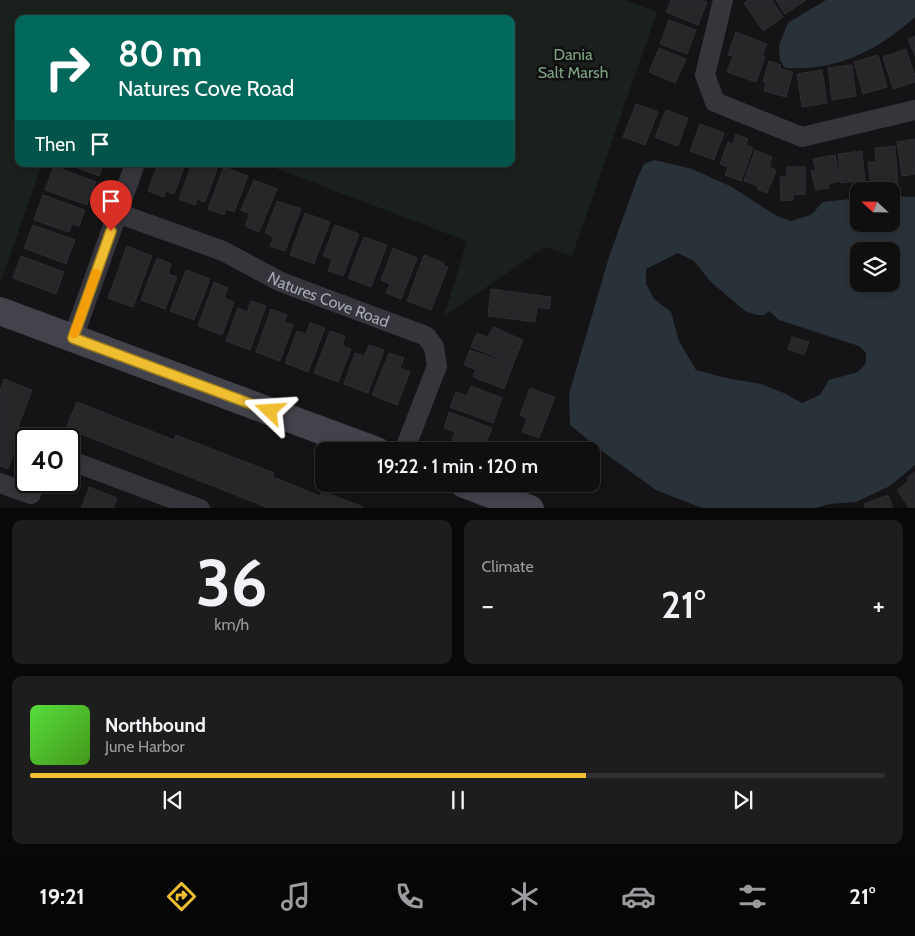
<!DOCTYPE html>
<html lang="en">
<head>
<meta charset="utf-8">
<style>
	body { margin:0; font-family:Cabin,sans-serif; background:#1d1d1e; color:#f1f3f6; height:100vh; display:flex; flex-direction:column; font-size:19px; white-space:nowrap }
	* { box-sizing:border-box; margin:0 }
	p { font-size:16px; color:#9b9c9f }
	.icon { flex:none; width:28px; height:28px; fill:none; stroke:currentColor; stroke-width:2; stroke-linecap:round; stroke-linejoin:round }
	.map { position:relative; height:508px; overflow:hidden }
	.drawer { display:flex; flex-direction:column; gap:12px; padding:12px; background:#080809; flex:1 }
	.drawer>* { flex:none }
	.banner { position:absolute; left:15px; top:15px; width:500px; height:152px; border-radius:10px; box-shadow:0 2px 8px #0003,0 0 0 1px #2f2f30; background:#00695c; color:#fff; overflow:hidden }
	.needle { width:32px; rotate:292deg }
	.fabs { position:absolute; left:850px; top:182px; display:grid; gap:10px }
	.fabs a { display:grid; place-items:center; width:50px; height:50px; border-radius:10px; background:#0f0f10; box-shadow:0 2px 8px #0003,0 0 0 1px #2f2f30; font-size:25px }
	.speed { position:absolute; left:15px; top:428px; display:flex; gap:10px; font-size:25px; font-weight:700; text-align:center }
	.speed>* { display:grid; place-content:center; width:65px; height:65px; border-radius:50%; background:#0f0f10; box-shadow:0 2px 8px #0003,0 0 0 1px #2f2f30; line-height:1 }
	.speed .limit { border:2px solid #111; border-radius:8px; background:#fff; color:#111 }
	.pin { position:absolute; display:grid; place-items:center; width:42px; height:42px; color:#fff; margin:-51px -21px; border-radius:50% 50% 50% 0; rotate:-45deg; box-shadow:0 0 5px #0007 }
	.pin .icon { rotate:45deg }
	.me { position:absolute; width:55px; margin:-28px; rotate:290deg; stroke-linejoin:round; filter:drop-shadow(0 0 4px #0008) }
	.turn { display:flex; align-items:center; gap:18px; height:105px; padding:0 20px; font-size:22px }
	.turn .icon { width:65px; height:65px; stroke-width:2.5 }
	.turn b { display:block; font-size:35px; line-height:42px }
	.then { display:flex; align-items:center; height:48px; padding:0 20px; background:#0003; gap:10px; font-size:19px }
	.big { font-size:38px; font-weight:600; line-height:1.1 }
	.drawer .tile { flex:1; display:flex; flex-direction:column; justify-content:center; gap:8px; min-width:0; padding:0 18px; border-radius:10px; background:#1d1d1e }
	.drawer .dial { align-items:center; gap:0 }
	.dial b { font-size:65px; line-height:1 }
	.song { display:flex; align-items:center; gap:15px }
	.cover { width:60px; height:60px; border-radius:8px; background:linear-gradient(135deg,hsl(110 70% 55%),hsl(100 70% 35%)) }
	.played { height:5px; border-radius:2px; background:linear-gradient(90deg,#f0be31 65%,#2f2f30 65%) }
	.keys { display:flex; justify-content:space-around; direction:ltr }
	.heat { display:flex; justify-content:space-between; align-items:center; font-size:28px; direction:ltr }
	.drawer .tiles { flex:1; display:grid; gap:12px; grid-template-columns:1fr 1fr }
	.tile:last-child { grid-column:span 2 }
	.trip { position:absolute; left:315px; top:442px; width:285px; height:50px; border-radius:10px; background:#0f0f10; box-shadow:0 2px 8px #0003,0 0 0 1px #2f2f30; font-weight:600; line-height:50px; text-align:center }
	.tab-bar { display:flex; height:80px; justify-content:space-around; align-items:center; background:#060606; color:#9b9c9f }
	.tab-bar .icon { width:35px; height:35px }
	.tab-bar .selected { color:#f0be31 }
	.tab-bar b { font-size:22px; color:#f1f3f6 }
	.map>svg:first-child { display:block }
	.green { fill:#1a201b }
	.water { fill:#2a3239; fill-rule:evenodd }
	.building { fill:#27272a; stroke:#2e2e32 }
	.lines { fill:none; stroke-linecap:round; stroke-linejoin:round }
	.street { stroke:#35353b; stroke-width:20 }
	.secondary { stroke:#43444b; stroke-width:28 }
	.route-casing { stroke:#9c7c20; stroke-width:12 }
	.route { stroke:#f0be31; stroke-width:9 }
	.slow { stroke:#f59e0b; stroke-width:9 }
	.labels { text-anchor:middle; stroke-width:5; stroke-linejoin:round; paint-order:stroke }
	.park-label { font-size:16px; fill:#7da181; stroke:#0f0f11 }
	.street-label { font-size:16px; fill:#a6a9b6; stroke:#0f0f11 }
</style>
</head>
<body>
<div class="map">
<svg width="915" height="509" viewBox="0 0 915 509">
	<rect width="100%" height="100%" fill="#141416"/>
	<!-- green -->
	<path class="green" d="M 0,0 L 625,0 L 657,12 L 572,256 L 545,247 L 444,316 L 467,241 L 264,164 L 511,164 L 511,19 L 19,19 L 19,164 L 42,164 L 0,284 Z"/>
	<!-- water -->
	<path class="water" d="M 826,0 L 915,0 L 915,17 C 877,51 837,71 785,68 L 780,60 L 779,45 L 788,23 Z
		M 654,160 L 692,169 L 730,186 L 777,216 L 791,221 L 811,215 L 823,202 L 859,198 L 859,224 L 891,224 L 891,196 L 915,197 L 915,465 L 890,486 L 856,502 L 829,504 L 815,508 L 702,508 L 656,490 L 599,449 L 570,425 L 569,394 L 609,257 L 637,179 L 644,164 ZM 859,251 L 891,251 L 891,284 L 859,284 ZM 678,253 L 694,261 L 710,281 L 745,311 L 757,315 L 764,315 L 769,311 L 779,320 L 859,346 L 866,353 L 866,363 L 858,372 L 829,380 L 820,395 L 802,403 L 784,393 L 761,384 L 726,378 L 696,370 L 679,341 L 671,312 L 654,299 L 646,284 L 646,269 Z"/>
	<!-- building -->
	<path class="building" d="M 671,0 L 702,0 L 707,2 L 698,25 L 666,12 Z
		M 749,0 L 772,0 L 783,17 L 763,31 L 744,3 Z
		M 776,0 L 806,0 L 785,14 Z
		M 669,20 L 696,30 L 687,54 L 660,44 Z
		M 736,32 L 767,44 L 762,56 L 765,57 L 756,82 L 727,72 L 733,56 L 728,55 Z
		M 915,36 L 915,56 L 908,39 Z
		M 659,48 L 686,59 L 675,83 L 649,72 Z
		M 906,49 L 915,76 L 915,82 L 893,89 L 883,57 Z
		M 878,55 L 887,87 L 863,94 L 854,62 Z
		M 769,61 L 781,65 L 780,69 L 793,72 L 786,97 L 764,91 L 766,83 L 763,82 Z
		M 852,65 L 856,96 L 832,100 L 828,68 Z
		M 822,70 L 827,103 L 802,107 L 797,74 Z
		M 636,104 L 658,112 L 645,145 L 623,137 Z
		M 666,110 L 688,118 L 678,146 L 655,137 Z
		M 700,124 L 724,133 L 714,160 L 690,151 Z
		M 736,134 L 748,139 L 745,145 L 753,148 L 741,181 L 725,175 L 728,167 L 720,164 L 728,142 L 733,144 Z
		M 915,139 L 915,174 L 902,176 L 897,142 Z
		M 895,146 L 898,183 L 871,186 L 868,162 L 876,162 L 875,148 Z
		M 755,150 L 772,157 L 769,167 L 776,170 L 767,193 L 757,189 L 758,186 L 744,181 Z
		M 862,151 L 865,180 L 841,183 L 838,154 Z
		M 835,155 L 840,181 L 828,184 L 829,188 L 816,190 L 811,171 L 816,170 L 813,159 Z
		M 67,164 L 103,164 L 99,176 Z
		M 158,164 L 185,164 L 174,194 L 166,191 L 164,197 L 148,191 Z
		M 192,164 L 213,164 L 218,166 L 205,202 L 197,199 L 195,205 L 179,199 Z
		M 54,166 L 96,182 L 87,205 L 45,190 Z
		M 224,167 L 248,176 L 234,212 L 226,209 L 224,215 L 208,209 Z
		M 787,167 L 805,167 L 805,194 L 793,195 L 793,200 L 781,201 L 780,177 L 787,176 Z
		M 254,180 L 277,189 L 259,232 L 245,226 L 250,214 L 241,210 Z
		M 43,195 L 85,210 L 79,226 L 72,224 L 69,232 L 34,220 Z
		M 277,201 L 301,209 L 285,251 L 270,246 L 274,237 L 265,233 Z
		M 305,213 L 330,222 L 314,264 L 290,255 Z
		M 33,225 L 75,240 L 66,264 L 24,248 Z
		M 335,225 L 359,234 L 343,276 L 328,271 L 332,259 L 323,256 Z
		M 364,237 L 387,245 L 371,287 L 348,278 Z
		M 127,246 L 152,256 L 133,307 L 108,298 Z
		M 393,248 L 417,258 L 401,299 L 386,293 L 390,284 L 381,280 Z
		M 424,255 L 444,263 L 443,265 L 448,267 L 431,310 L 407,301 Z
		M 21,256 L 64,272 L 56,294 L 13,278 Z
		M 157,258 L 171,264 L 168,274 L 177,277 L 165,309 L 141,300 Z
		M 186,270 L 210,279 L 194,320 L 170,311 Z
		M 214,282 L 228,288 L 224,298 L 234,302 L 222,335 L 198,326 Z
		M 491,289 L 551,297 L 549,309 L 537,307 L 535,322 L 488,316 Z
		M 251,301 L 266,306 L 250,350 L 226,341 L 238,308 L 247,312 Z
		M 271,309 L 287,315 L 284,322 L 293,325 L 280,361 L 256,352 Z
		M 310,323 L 325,328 L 308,372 L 285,363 L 297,331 L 306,334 Z
		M 493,327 L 523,340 L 513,364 L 471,347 L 477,333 L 488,337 Z
		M 330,331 L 345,336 L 342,346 L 351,349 L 338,382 L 314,373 Z
		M 792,337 L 809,342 L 804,355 L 788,349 Z
		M 369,345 L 384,350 L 368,393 L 344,384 L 355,353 L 364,356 Z
		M 470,350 L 513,365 L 504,389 L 473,377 L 476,370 L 464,365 Z
		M 389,353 L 404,358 L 400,368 L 410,372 L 397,405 L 372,395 Z
		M 4,379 L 32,390 L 18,427 L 23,429 L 8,469 L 0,466 L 0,390 Z
		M 471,386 L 502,398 L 493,423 L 450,407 L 456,392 L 467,396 Z
		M 530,388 L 555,397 L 539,438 L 522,432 L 527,418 L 520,415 Z
		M 77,402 L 174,440 L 176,435 L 274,473 L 273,477 L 320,496 L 322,491 L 363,507 L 362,509 L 271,509 L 66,428 Z
		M 449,412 L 492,428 L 483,451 L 452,440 L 455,432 L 444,428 Z
		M 550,446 L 581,451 L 549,451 Z
		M 915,472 L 915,507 L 910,509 L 897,490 L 909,481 L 907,478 Z
		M 89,487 L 117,498 L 113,509 L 81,509 Z
		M 888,495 L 893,509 L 866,509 L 864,504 Z"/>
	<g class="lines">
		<!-- street -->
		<g class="street">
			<path d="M 723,0 L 705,75 L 715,102 L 802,137 L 915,110"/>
			<path id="s1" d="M 117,213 L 223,251 L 281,282 L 426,336 L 434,347 L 437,366 L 404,451"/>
			<path d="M 73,338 L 135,164"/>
			<path d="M 69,460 L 200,509"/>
			<path d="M 0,483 L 31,494"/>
		</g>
		<!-- secondary -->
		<path class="secondary" d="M 0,311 L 377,451
			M 464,484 L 530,509"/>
	</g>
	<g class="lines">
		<!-- route casing -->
		<g class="route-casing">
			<path id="route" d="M 111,231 L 73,338 L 270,411"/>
		</g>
		<!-- route -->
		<use href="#route" class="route"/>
		<!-- slow -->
		<path class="slow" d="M 74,334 L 96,273"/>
	</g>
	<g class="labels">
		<!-- park labels -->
		<g class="park-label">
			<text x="573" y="60">Dania<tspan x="573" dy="18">Salt Marsh</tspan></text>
		</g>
		<!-- street labels -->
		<g class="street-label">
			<text dy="6" stroke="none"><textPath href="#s1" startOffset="229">Natures Cove Road</textPath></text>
		</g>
	</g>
</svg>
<div class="fabs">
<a><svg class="needle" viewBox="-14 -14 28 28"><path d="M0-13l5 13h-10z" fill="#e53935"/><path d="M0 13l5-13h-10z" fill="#9b9c9f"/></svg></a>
<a><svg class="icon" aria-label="layers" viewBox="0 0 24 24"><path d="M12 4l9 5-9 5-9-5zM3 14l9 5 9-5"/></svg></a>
</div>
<div class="speed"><div class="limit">40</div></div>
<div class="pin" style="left:111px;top:231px;background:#d93025"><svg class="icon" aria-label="arrive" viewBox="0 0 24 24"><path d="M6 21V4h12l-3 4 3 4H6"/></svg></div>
<svg class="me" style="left:270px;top:411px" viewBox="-20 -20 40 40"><path d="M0-17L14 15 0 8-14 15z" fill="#f0be31" stroke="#fff" stroke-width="4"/></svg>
<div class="trip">19:22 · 1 min · 120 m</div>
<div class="banner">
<div class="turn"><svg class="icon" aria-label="right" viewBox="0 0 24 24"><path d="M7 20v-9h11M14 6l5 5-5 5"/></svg><div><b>80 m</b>Natures Cove Road</div></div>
<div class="then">Then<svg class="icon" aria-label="arrive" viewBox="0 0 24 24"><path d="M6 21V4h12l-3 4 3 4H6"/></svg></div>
</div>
</div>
<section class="drawer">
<div class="tiles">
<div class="tile dial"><b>36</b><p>km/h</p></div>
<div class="tile"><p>Climate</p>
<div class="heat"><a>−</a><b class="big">21°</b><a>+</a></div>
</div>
<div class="tile">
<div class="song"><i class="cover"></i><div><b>Northbound</b><p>June Harbor</p></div></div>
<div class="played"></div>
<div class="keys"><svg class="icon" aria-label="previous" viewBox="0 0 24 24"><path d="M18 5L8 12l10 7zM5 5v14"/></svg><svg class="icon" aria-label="pause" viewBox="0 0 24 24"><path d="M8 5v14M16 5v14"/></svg><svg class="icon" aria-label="next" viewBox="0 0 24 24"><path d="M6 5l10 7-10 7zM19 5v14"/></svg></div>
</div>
</div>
</section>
<nav class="tab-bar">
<b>19:21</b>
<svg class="icon selected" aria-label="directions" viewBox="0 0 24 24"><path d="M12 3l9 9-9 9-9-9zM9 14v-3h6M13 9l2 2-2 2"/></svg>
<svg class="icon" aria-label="music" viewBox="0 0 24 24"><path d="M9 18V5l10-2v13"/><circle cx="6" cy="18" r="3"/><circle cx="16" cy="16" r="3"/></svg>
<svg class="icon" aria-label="phone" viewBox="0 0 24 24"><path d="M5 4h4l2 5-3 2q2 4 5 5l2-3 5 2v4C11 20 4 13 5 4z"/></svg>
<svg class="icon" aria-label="climate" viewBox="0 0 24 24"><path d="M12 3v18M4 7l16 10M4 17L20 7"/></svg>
<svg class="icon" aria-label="car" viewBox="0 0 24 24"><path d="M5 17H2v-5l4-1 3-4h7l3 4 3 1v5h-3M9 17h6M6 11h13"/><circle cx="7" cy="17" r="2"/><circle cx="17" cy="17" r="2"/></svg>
<svg class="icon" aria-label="filters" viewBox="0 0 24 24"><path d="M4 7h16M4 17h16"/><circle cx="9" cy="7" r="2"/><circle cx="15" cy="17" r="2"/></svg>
<b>21°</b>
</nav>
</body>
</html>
